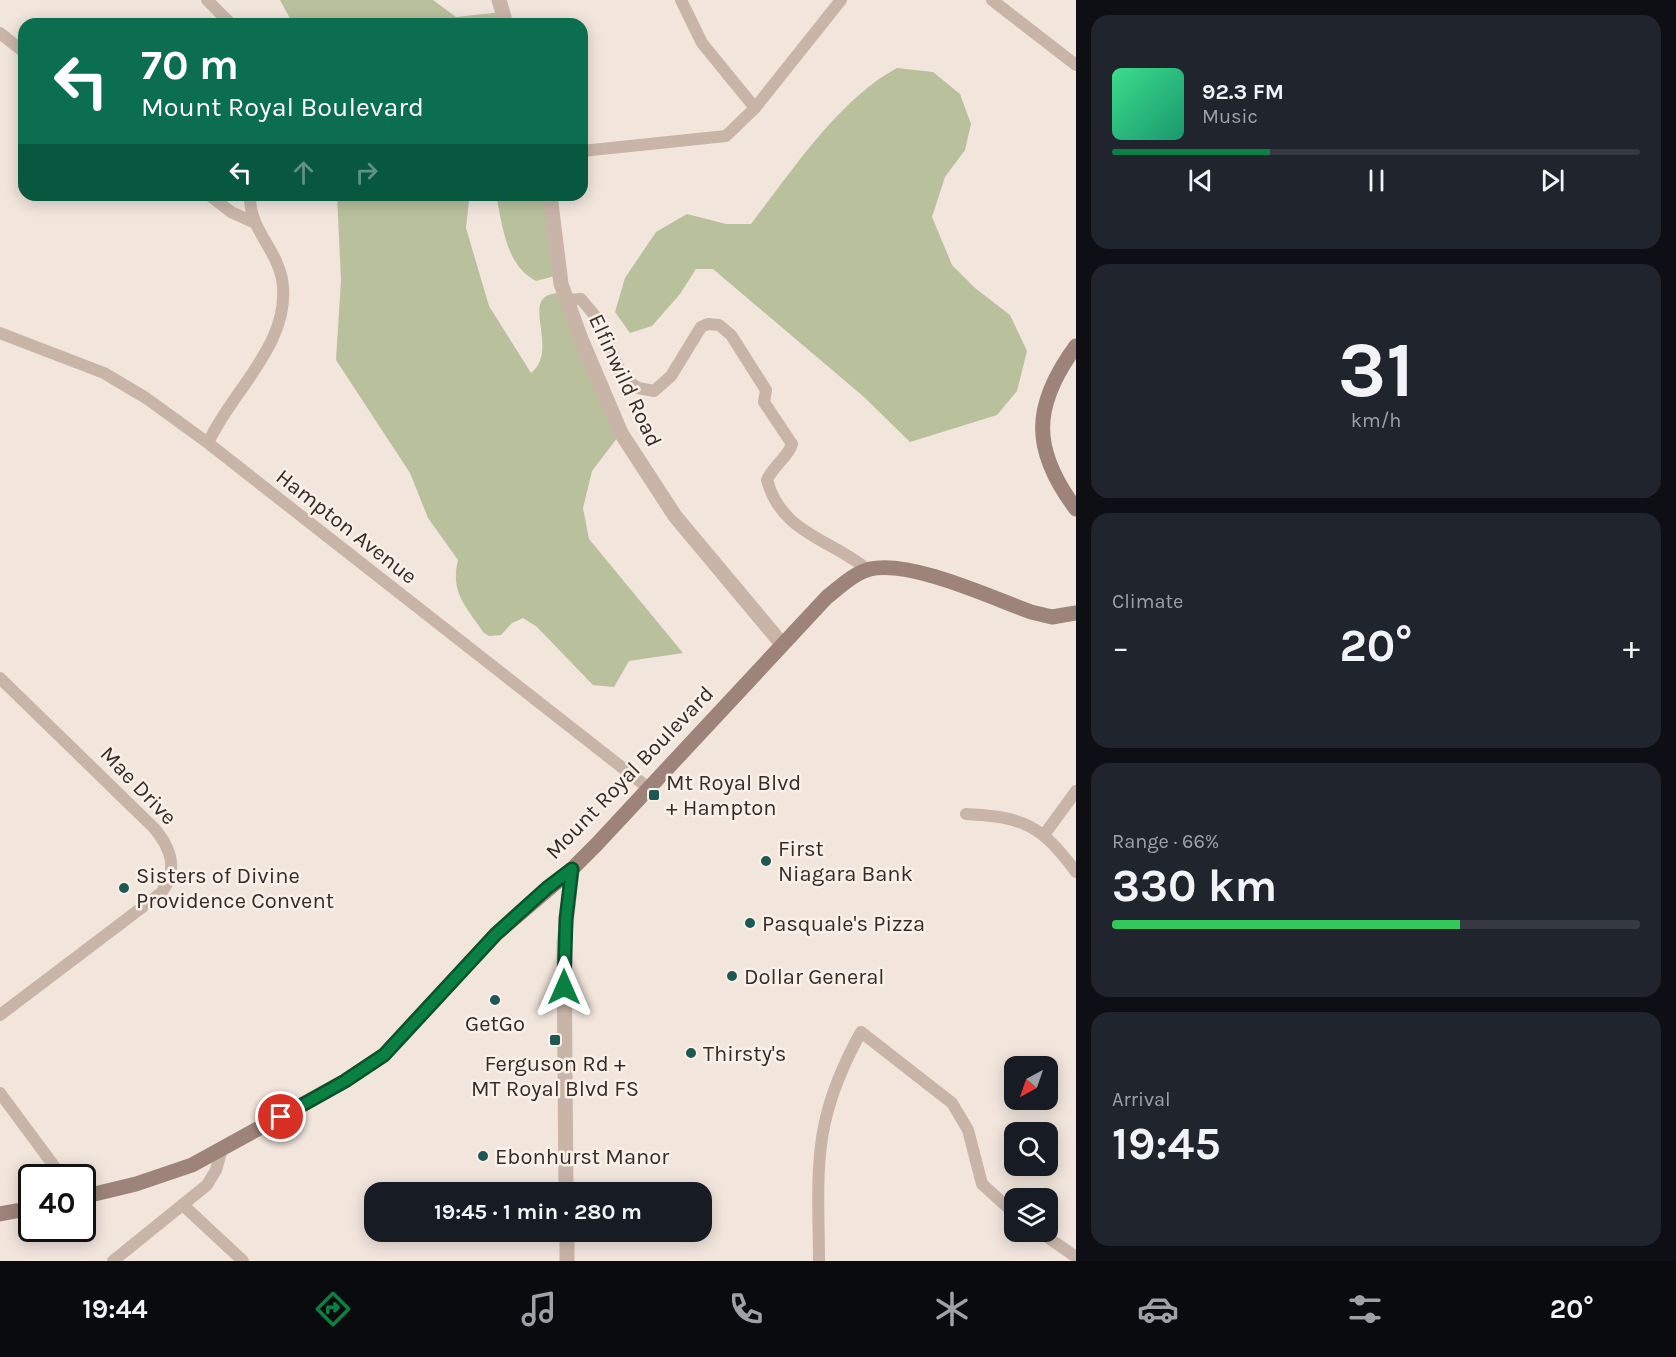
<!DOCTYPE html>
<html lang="en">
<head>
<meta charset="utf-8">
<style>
	body { margin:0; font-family:Karla,sans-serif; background:#20242c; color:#f1f3f6; height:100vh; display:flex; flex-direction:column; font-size:22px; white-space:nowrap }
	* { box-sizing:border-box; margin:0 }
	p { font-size:20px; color:#9ea1a6 }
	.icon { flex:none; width:33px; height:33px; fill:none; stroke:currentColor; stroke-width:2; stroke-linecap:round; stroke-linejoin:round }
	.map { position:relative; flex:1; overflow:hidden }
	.side { display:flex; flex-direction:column; gap:15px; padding:15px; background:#0d0f14; width:600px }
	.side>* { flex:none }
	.hud { position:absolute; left:18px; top:18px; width:570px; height:183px; border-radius:18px; box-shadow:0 3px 15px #0003; background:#0b6e4f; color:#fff; overflow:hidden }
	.needle { width:39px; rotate:220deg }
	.fabs { position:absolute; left:1004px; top:1056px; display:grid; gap:12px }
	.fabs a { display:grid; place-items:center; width:54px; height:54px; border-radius:12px; background:#171b24; box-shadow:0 3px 15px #0003; font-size:30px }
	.speed { position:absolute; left:18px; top:1164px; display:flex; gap:12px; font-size:30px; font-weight:700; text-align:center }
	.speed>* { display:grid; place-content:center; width:78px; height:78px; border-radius:50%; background:#171b24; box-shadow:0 3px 15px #0003; line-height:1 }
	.speed .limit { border:3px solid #111; border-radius:9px; background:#fff; color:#111 }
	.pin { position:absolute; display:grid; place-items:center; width:51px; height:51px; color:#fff; margin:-26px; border:3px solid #fff; border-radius:50%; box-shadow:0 2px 6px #0007 }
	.me { position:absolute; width:66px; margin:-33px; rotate:0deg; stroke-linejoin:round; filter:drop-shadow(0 0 4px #0008) }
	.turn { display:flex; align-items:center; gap:21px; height:126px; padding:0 24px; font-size:27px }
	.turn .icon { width:78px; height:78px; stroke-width:2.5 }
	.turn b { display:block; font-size:42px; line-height:51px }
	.lanes { display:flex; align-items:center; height:57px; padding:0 24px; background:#0003; justify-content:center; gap:30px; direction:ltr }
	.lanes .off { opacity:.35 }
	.big { font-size:45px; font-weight:700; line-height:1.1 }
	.side .tile { flex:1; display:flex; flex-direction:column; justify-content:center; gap:9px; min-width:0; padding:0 21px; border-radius:18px; background:#20242c }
	.side .dial { align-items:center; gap:0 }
	.dial b { font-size:78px; line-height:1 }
	.song { display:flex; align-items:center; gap:18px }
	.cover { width:72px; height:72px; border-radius:9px; background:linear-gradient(135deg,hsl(150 70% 55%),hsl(160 70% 35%)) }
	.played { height:6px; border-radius:3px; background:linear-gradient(90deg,#0b8043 30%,#363941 30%) }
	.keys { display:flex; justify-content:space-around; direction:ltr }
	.heat { display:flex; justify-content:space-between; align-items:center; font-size:33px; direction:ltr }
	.charge { height:9px; border-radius:4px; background:linear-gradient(90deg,#34c759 66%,#363941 0) }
	.trip { position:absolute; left:364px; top:1182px; width:348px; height:60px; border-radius:18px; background:#171b24; box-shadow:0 3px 15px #0003; font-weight:700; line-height:60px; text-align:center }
	.menu { display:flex; height:96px; justify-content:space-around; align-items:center; background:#090b0e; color:#9ea1a6 }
	.menu .icon { width:42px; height:42px }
	.menu .current { color:#0b8043 }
	.menu b { font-size:27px; color:#f1f3f6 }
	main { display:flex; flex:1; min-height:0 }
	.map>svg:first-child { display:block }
	.green { fill:#b8c09c }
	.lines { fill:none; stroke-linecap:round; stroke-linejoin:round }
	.minor { stroke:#c9b4a8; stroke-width:12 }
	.tertiary { stroke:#c9b4a8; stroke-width:15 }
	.secondary { stroke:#9d8379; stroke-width:15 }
	.route-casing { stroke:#07532c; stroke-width:15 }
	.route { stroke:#0b8043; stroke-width:10 }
	.poi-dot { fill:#1f5755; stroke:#f9f0e8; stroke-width:2 }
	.labels { text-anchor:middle; stroke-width:5; stroke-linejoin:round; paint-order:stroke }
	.street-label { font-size:22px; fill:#362b28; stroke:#f9f0e8 }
	.poi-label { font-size:22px; fill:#362b28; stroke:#f9f0e8; text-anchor:start }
</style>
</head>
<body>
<main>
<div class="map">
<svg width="1076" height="1261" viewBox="0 0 1076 1261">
	<rect width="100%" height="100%" fill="#f1e5dc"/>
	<!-- green -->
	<path class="green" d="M 280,0 L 433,0 L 456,17 L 502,12 L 506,24 L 293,24 Z
		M 897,68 L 933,72 L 960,94 L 971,124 L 965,150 L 945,177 L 932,217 L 952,265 L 975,288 L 1010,315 L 1027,351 L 1017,391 L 997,415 L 910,442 L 864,397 L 713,269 L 696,269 L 680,294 L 652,326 L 630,333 L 615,312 L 625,278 L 656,232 L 687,214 L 726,224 L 751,224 C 791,172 839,99 897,68 Z
		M 337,195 L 477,195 L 469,201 L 466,228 L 489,306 L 531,373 C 557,353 528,309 545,297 C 549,294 558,293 563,292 L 621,433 L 592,471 L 583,508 L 589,539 L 683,653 L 629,661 L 614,687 L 593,685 L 537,627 L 523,618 L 512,623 L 501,635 L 489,636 L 483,632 C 466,606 450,593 458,560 L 428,518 L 410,473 L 336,360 L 341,280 Z
		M 490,195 L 550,195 L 559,275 L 536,281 C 507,266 503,229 497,200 Z"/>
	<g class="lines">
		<!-- minor -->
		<path class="minor" d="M 207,0 L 231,24
			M 681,0 L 702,43 L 755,108
			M 992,0 L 1076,65
			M 0,33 L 24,52
			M 582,151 L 726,136 L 755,108 L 841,0
			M 209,195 L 231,212 L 253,222
			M 566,300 L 581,299 L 596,317 L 623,377 L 638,388 L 654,391 L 671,376 L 701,327 L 708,324 L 719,325 L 731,335 L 766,390 L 764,402 L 792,444 C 789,456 773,466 767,480 C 782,534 829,538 868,570
			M 0,333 L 104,373 L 146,398 L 208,443 L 647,787
			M 208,443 C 232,390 293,342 282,279 C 276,248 249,229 250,195
			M 0,678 L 154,828 C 171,848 179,870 161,893 L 0,1015
			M 966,814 C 1024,817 1041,825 1076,872
			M 1044,835 L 1076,791
			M 0,1093 L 63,1178
			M 184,1206 L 243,1261
			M 1040,1232 L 1076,1257
			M 113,1261 L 207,1185 L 216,1170 L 222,1149
			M 819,1261 C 819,1216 815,1166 825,1122 C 832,1090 845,1061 861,1032 L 952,1103 L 968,1130 L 982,1184 L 1014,1213"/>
		<!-- tertiary -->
		<path class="tertiary" d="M 499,0 L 506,24
			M 550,195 L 561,284 L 581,339 L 621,433 L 675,516 L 782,644
			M 566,1192 L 564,944 L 572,869
			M 567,1232 L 567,1261"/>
		<!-- secondary -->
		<path class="secondary" d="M 1076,346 C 1032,406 1031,449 1076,509
			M 82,1197 L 136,1184 L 192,1165 L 345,1081 L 384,1055 L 496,934 L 572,869 L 596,845 L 827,597 C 840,587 854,573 870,569 C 911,560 990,597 1031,612 L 1052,617 L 1076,613
			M 0,1214 L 32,1208"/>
	</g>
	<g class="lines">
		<!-- route casing -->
		<g class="route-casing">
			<path id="route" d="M 281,1117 L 345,1081 L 384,1055 L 496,934 L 547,888 L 572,869 L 566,919 L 564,987"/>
		</g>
		<!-- route -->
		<use href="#route" class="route"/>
	</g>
	<!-- markers -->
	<g class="poi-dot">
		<rect x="648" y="789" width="12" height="12" rx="3"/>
		<circle cx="766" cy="861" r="6"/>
		<circle cx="124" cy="888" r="6"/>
		<circle cx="750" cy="923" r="6"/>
		<circle cx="732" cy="976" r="6"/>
		<circle cx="495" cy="1000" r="6"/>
		<rect x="549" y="1034" width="12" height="12" rx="3"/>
		<circle cx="691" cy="1053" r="6"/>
		<circle cx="483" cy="1156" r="6"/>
	</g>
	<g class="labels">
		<!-- street labels -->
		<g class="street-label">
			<text transform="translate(626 380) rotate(65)" y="8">Elfinwild Road</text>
			<text transform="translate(347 526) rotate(38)" y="8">Hampton Avenue</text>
			<text transform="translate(629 772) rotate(-46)" y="8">Mount Royal Boulevard</text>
			<text transform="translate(139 785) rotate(46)" y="8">Mae Drive</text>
		</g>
		<!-- poi labels -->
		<g class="poi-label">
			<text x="666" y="790">Mt Royal Blvd<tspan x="666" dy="25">+ Hampton</tspan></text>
			<text x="778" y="856">First<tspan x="778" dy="25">Niagara Bank</tspan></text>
			<text x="136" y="883">Sisters of Divine<tspan x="136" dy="25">Providence Convent</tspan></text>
			<text x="762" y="931">Pasquale's Pizza</text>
			<text x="744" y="984">Dollar General</text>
			<text x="495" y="1031" text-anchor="middle">GetGo</text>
			<text x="703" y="1061">Thirsty's</text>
			<text x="555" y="1071" text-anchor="middle">Ferguson Rd +<tspan x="555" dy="25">MT Royal Blvd FS</tspan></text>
			<text x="495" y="1164">Ebonhurst Manor</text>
		</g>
	</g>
</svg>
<div class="fabs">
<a><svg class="needle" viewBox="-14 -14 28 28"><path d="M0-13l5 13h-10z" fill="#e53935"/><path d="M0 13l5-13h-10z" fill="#9ea1a6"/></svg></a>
<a><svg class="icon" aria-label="search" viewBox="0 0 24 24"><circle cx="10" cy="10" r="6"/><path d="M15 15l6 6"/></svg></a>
<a><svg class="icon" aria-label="layers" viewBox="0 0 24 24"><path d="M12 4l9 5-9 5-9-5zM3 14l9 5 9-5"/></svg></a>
</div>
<div class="speed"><div class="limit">40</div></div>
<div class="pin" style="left:281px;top:1117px;background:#d93025"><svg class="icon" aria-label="arrive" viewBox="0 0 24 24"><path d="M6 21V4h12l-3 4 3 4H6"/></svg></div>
<svg class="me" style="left:564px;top:987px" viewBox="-20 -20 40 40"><path d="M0-17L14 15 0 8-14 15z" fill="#0b8043" stroke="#fff" stroke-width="4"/></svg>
<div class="trip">19:45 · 1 min · 280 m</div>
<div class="hud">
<div class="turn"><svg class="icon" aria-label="left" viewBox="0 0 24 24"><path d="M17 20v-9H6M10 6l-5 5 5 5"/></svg><div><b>70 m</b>Mount Royal Boulevard</div></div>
<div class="lanes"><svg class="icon" aria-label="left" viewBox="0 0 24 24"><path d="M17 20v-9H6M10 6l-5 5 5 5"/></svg><svg class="icon off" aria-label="ahead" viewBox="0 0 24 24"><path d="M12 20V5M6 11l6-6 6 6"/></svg><svg class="icon off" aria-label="right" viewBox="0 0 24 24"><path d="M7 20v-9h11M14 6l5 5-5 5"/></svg></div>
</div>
</div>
<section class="side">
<div class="tile">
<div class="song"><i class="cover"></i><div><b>92.3 FM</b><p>Music</p></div></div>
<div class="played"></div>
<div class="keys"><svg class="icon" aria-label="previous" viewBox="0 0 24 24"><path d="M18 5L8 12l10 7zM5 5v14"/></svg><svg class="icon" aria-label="pause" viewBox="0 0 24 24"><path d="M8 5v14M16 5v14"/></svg><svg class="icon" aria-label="next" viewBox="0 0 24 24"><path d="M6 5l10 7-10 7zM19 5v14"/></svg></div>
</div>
<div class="tile dial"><b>31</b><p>km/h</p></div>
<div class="tile"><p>Climate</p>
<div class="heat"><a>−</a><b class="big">20°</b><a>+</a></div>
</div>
<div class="tile"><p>Range · 66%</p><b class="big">330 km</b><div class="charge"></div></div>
<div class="tile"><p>Arrival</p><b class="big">19:45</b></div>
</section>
</main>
<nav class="menu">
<b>19:44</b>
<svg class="icon current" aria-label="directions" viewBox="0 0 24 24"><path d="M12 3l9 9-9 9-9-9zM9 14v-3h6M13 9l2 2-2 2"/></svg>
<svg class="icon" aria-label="music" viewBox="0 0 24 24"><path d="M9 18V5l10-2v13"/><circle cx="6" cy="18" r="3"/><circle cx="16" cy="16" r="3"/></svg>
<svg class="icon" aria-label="phone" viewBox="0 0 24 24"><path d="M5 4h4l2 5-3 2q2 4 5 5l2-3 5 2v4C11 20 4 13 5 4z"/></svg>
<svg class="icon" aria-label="climate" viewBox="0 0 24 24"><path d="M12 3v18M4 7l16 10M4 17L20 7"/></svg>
<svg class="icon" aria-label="car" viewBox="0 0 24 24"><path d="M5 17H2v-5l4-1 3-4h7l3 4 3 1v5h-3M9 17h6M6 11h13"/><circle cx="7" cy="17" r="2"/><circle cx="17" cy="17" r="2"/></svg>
<svg class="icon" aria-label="filters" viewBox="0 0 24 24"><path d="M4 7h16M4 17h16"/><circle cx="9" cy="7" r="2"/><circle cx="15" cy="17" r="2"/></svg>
<b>20°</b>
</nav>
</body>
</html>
